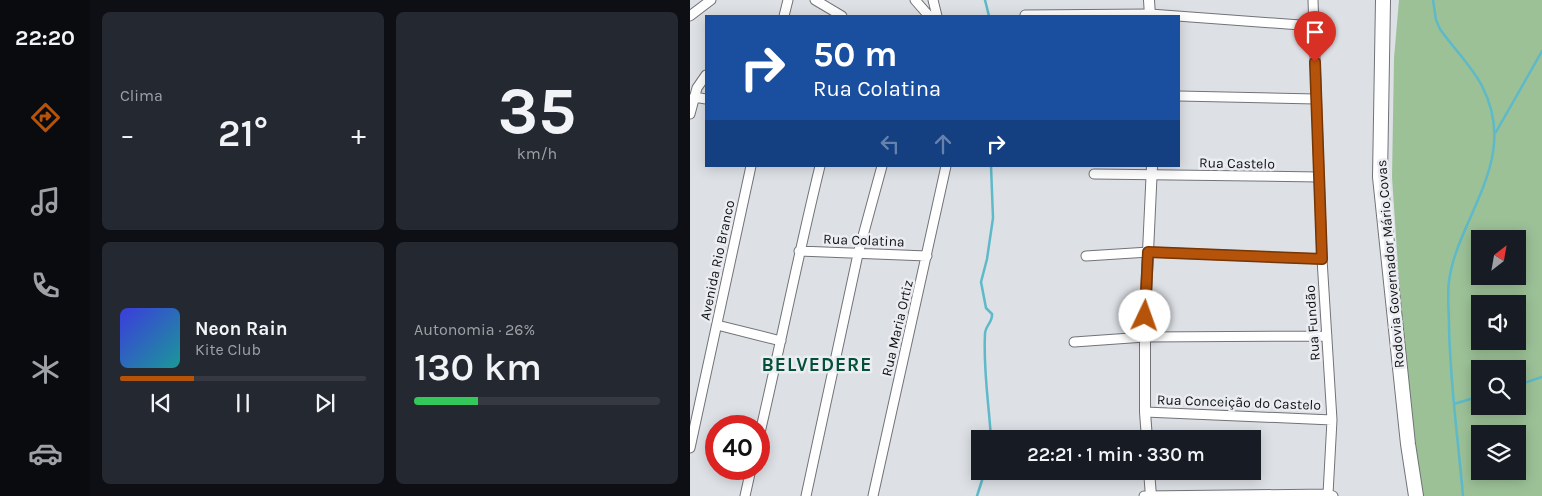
<!DOCTYPE html>
<html lang="pt">
<head>
<meta charset="utf-8">
<style>
	body { margin:0; font-family:Karla,sans-serif; background:#242831; color:#f1f3f6; height:100vh; display:flex; flex-direction:column; font-size:19px; white-space:nowrap }
	* { box-sizing:border-box; margin:0 }
	p { font-size:16px; color:#9ea1a6 }
	.icon { flex:none; width:28px; height:28px; fill:none; stroke:currentColor; stroke-width:2; stroke-linecap:round; stroke-linejoin:round }
	.map { position:relative; flex:1; overflow:hidden }
	.drawer { display:flex; flex-direction:column; gap:12px; padding:12px; background:#0d0f14; width:600px }
	.drawer>* { flex:none }
	.hud { position:absolute; left:15px; top:15px; width:475px; height:152px; border-radius:0px; box-shadow:0 2px 12px #0003; background:#1a4fa0; color:#fff; overflow:hidden }
	.needle { width:32px; rotate:31deg }
	.controls { position:absolute; left:781px; top:230px; display:grid; gap:10px }
	.controls a { display:grid; place-items:center; width:55px; height:55px; border-radius:0px; background:#171b24; box-shadow:0 2px 12px #0003; font-size:25px }
	.speed { position:absolute; left:15px; top:415px; display:flex; gap:10px; font-size:25px; font-weight:700; text-align:center }
	.speed>* { display:grid; place-content:center; width:65px; height:65px; border-radius:50%; background:#171b24; box-shadow:0 2px 12px #0003; line-height:1 }
	.speed .limit { border:8px solid #d22; background:#fff; color:#111 }
	.pin { position:absolute; display:grid; place-items:center; width:42px; height:42px; color:#fff; margin:-51px -21px; border-radius:50% 50% 50% 0; rotate:-45deg; box-shadow:0 0 5px #0007 }
	.pin .icon { rotate:45deg }
	.me { position:absolute; width:55px; margin:-28px; rotate:3deg; stroke-linejoin:round; filter:drop-shadow(0 0 4px #0008) }
	.turn { display:flex; align-items:center; gap:18px; height:105px; padding:0 25px; font-size:22px }
	.turn .icon { width:65px; height:65px; stroke-width:2.5 }
	.turn b { display:block; font-size:35px; line-height:42px }
	.lanes { display:flex; align-items:center; height:48px; padding:0 25px; background:#0003; justify-content:center; gap:25px; direction:ltr }
	.lanes .off { opacity:.35 }
	.big { font-size:38px; font-weight:600; line-height:1.1 }
	.drawer .card { flex:1; display:flex; flex-direction:column; justify-content:center; gap:8px; min-width:0; padding:0 18px; border-radius:8px; background:#242831 }
	.drawer .dial { align-items:center; gap:0 }
	.dial b { font-size:65px; line-height:1 }
	.song { display:flex; align-items:center; gap:15px }
	.cover { width:60px; height:60px; border-radius:8px; background:linear-gradient(135deg,hsl(240 70% 55%),hsl(180 70% 35%)) }
	.played { height:5px; border-radius:2px; background:linear-gradient(90deg,#b45309 30%,#363941 30%) }
	.keys { display:flex; justify-content:space-around; direction:ltr }
	.heat { display:flex; justify-content:space-between; align-items:center; font-size:28px; direction:ltr }
	.charge { height:8px; border-radius:4px; background:linear-gradient(90deg,#34c759 26%,#363941 0) }
	.drawer .tiles { flex:1; display:grid; gap:12px; grid-template-columns:repeat(2,1fr) }
	.trip { position:absolute; left:281px; top:430px; width:290px; height:50px; border-radius:0px; background:#171b24; box-shadow:0 2px 12px #0003; font-weight:600; line-height:50px; text-align:center }
	main { display:flex; flex:1; min-height:0 }
	.menu { display:flex; flex-direction:column; width:90px; justify-content:space-around; align-items:center; background:#090b0e; color:#9ea1a6 }
	.menu .icon { width:35px; height:35px }
	.menu .on { color:#b45309 }
	.menu b { font-size:22px; color:#f1f3f6 }
	.map>svg:first-child { display:block }
	.green { fill:#9cc197; fill-rule:evenodd }
	.lines { fill:none; stroke-linecap:round; stroke-linejoin:round }
	.stream { stroke:#5eb9c9; stroke-width:2.5 }
	.minor-casing { stroke:#717377; stroke-width:11 }
	.tertiary-casing { stroke:#717377; stroke-width:12 }
	.primary-casing { stroke:#717377; stroke-width:16 }
	.minor { stroke:#fff; stroke-width:9 }
	.tertiary { stroke:#fff; stroke-width:10 }
	.primary { stroke:#fff; stroke-width:14 }
	.route-casing { stroke:#753606; stroke-width:12 }
	.route { stroke:#b45309; stroke-width:9 }
	.labels { text-anchor:middle; stroke-width:5; stroke-linejoin:round; paint-order:stroke }
	.street-label { font-size:14px; fill:#101112; stroke:#ebedf2 }
	.district-label { font-size:19px; font-weight:bold; letter-spacing:1px; fill:#035037; stroke:#ebedf2 }
</style>
</head>
<body>
<main>
<nav class="menu">
<b>22:20</b>
<svg class="icon on" aria-label="directions" viewBox="0 0 24 24"><path d="M12 3l9 9-9 9-9-9zM9 14v-3h6M13 9l2 2-2 2"/></svg>
<svg class="icon" aria-label="music" viewBox="0 0 24 24"><path d="M9 18V5l10-2v13"/><circle cx="6" cy="18" r="3"/><circle cx="16" cy="16" r="3"/></svg>
<svg class="icon" aria-label="phone" viewBox="0 0 24 24"><path d="M5 4h4l2 5-3 2q2 4 5 5l2-3 5 2v4C11 20 4 13 5 4z"/></svg>
<svg class="icon" aria-label="climate" viewBox="0 0 24 24"><path d="M12 3v18M4 7l16 10M4 17L20 7"/></svg>
<svg class="icon" aria-label="car" viewBox="0 0 24 24"><path d="M5 17H2v-5l4-1 3-4h7l3 4 3 1v5h-3M9 17h6M6 11h13"/><circle cx="7" cy="17" r="2"/><circle cx="17" cy="17" r="2"/></svg>
</nav>
<section class="drawer">
<div class="tiles">
<div class="card"><p>Clima</p>
<div class="heat"><a>−</a><b class="big">21°</b><a>+</a></div>
</div>
<div class="card dial"><b>35</b><p>km/h</p></div>
<div class="card">
<div class="song"><i class="cover"></i><div><b>Neon Rain</b><p>Kite Club</p></div></div>
<div class="played"></div>
<div class="keys"><svg class="icon" aria-label="previous" viewBox="0 0 24 24"><path d="M18 5L8 12l10 7zM5 5v14"/></svg><svg class="icon" aria-label="pause" viewBox="0 0 24 24"><path d="M8 5v14M16 5v14"/></svg><svg class="icon" aria-label="next" viewBox="0 0 24 24"><path d="M6 5l10 7-10 7zM19 5v14"/></svg></div>
</div>
<div class="card"><p>Autonomia · 26%</p><b class="big">130 km</b><div class="charge"></div></div>
</div>
</section>
<div class="map">
<svg width="852" height="496" viewBox="0 0 852 496">
	<rect width="100%" height="100%" fill="#dde0e5"/>
	<!-- green -->
	<path class="green" d="M 709,0 L 852,0 L 852,496 L 731,496 L 714,356 L 702,177 L 704,58 ZM 790,239 L 828,239 L 828,276 L 790,276 ZM 790,304 L 828,304 L 828,341 L 790,341 ZM 790,369 L 828,369 L 828,406 L 790,406 ZM 790,434 L 828,434 L 828,471 L 790,471 Z"/>
	<g class="lines">
		<!-- stream -->
		<path class="stream" d="M 295,0 L 299,16
			M 743,0 L 746,20 L 750,29 C 763,48 781,65 792,86 C 821,142 793,186 772,237 C 766,251 761,266 759,281 C 757,296 759,311 759,326 C 760,383 768,439 773,496
			M 806,132 L 852,51
			M 828,385 L 852,377
			M 764,404 L 790,396
			M 301,439 C 299,404 293,370 295,334 C 295,326 303,322 302,314 L 296,308 L 291,282 L 297,259 L 303,218 L 301,166
			M 287,496 L 295,471"/>
		<!-- minor casing -->
		<g class="minor-casing">
			<path id="minor" d="M 125,0 L 152,16
				M 225,0 L 239,16
				M 243,0 L 247,16
				M 623,0 L 632,259 L 642,420 L 638,494
				M 335,15 L 460,14 L 624,26
				M 0,16 L 21,0
				M 94,16 L 98,0
				M 489,96 L 626,99
				M 4,97 L 16,99
				M 0,114 L 7,88 L 16,75
				M 404,174 L 629,177
				M 109,251 L 237,256
				M 396,256 L 459,252 L 632,259
				M 27,325 L 91,341
				M 384,342 L 455,337 L 637,336
				M 455,412 L 642,420
				M 69,437 C 90,347 108,256 130,166
				M 0,448 L 61,166
				M 55,496 L 61,469
				M 116,496 L 168,254 L 192,166
				M 183,496 L 256,166
				M 454,496 L 638,494 L 643,496"/>
		</g>
		<!-- tertiary casing -->
		<g class="tertiary-casing">
			<path id="tertiary" d="M 459,0 L 460,16
				M 457,439 L 455,412 L 455,316 L 462,166
				M 459,471 L 461,496"/>
		</g>
		<!-- primary casing -->
		<g class="primary-casing">
			<path id="primary" d="M 693,0 L 690,177 L 718,444 L 726,496"/>
		</g>
		<!-- minor -->
		<use href="#minor" class="minor"/>
		<!-- tertiary -->
		<use href="#tertiary" class="tertiary"/>
		<!-- primary -->
		<use href="#primary" class="primary"/>
	</g>
	<g class="lines">
		<!-- route casing -->
		<g class="route-casing">
			<path id="route" d="M 455,316 L 458,252 L 632,259 L 625,62"/>
		</g>
		<!-- route -->
		<use href="#route" class="route"/>
	</g>
	<g class="labels">
		<!-- street labels -->
		<g class="street-label">
			<text transform="translate(547 163) rotate(1)" y="5">Rua Castelo</text>
			<text transform="translate(174 240) rotate(2)" y="5">Rua Colatina</text>
			<text transform="translate(27 260) rotate(-78)" y="5">Avenida Rio Branco</text>
			<text transform="translate(700 264) rotate(-95)" y="5">Rodovia Governador Mário Covas</text>
			<text transform="translate(622 323) rotate(-94)" y="5">Rua Fundão</text>
			<text transform="translate(207 328) rotate(-77)" y="5">Rua Maria Ortiz</text>
			<text transform="translate(549 402) rotate(2)" y="5">Rua Conceição do Castelo</text>
		</g>
		<!-- district labels -->
		<g class="district-label">
			<text x="127" y="371">BELVEDERE</text>
		</g>
	</g>
</svg>
<div class="controls">
<a><svg class="needle" viewBox="-14 -14 28 28"><path d="M0-13l5 13h-10z" fill="#e53935"/><path d="M0 13l5-13h-10z" fill="#9ea1a6"/></svg></a>
<a><svg class="icon" aria-label="sound" viewBox="0 0 24 24"><path d="M4 9h4l5-4v14l-5-4H4zM17 9q2 3 0 6"/></svg></a>
<a><svg class="icon" aria-label="search" viewBox="0 0 24 24"><circle cx="10" cy="10" r="6"/><path d="M15 15l6 6"/></svg></a>
<a><svg class="icon" aria-label="layers" viewBox="0 0 24 24"><path d="M12 4l9 5-9 5-9-5zM3 14l9 5 9-5"/></svg></a>
</div>
<div class="speed"><div class="limit">40</div></div>
<div class="pin" style="left:625px;top:62px;background:#d93025"><svg class="icon" aria-label="arrive" viewBox="0 0 24 24"><path d="M6 21V4h12l-3 4 3 4H6"/></svg></div>
<svg class="me" style="left:455px;top:316px" viewBox="-20 -20 40 40"><circle r="19" fill="#fff"/><path d="M0-13L10 11 0 6-10 11z" fill="#b45309"/></svg>
<div class="trip">22:21 · 1 min · 330 m</div>
<div class="hud">
<div class="turn"><svg class="icon" aria-label="right" viewBox="0 0 24 24"><path d="M7 20v-9h11M14 6l5 5-5 5"/></svg><div><b>50 m</b>Rua Colatina</div></div>
<div class="lanes"><svg class="icon off" aria-label="left" viewBox="0 0 24 24"><path d="M17 20v-9H6M10 6l-5 5 5 5"/></svg><svg class="icon off" aria-label="ahead" viewBox="0 0 24 24"><path d="M12 20V5M6 11l6-6 6 6"/></svg><svg class="icon" aria-label="right" viewBox="0 0 24 24"><path d="M7 20v-9h11M14 6l5 5-5 5"/></svg></div>
</div>
</div>
</main>
</body>
</html>
